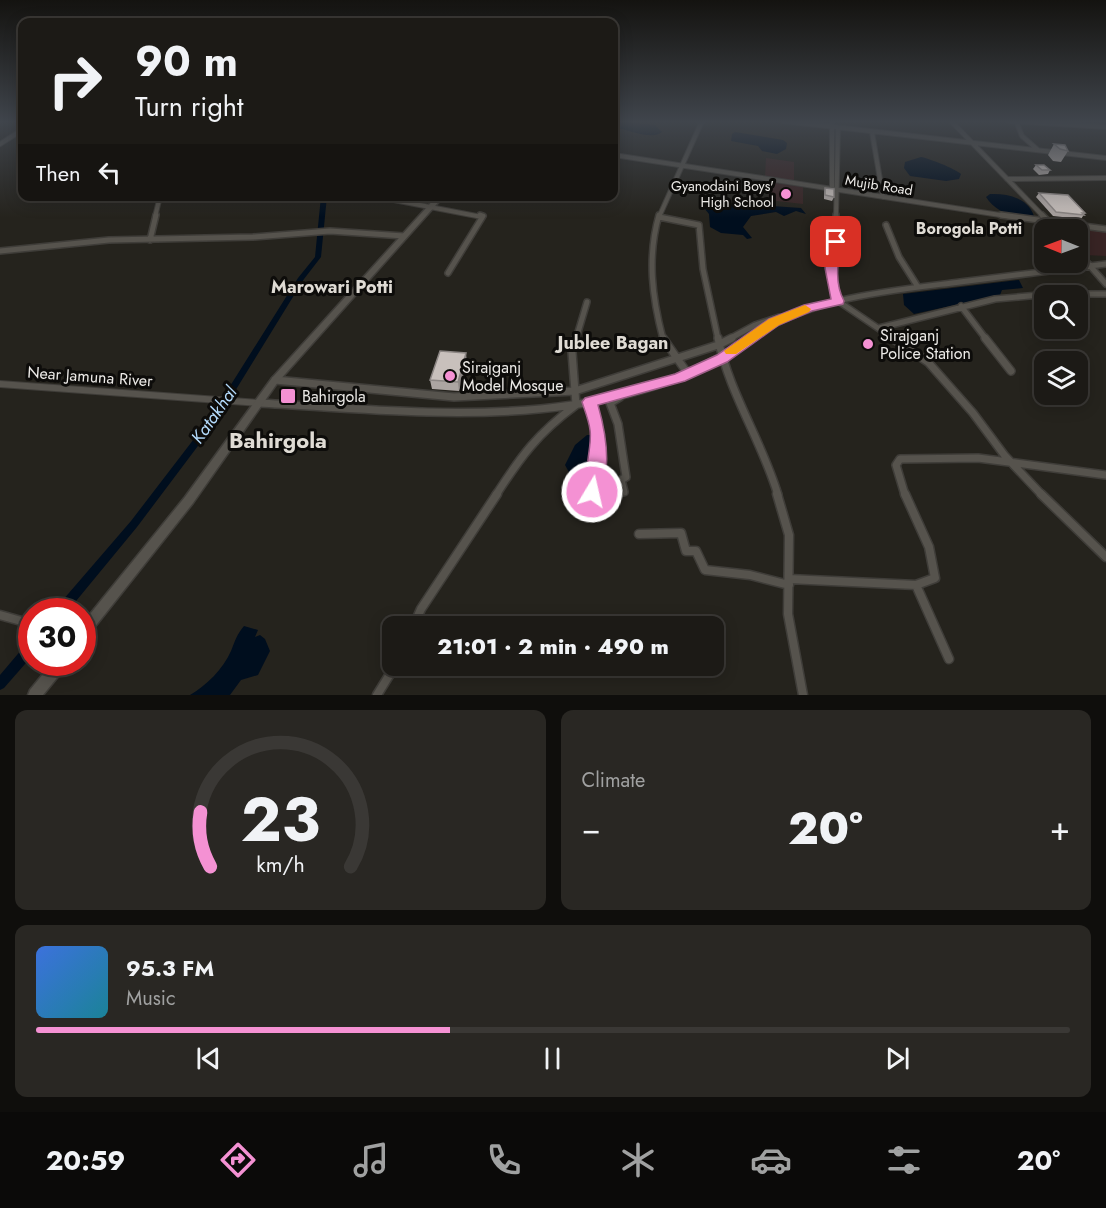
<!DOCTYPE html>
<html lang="en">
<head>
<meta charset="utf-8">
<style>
	body { margin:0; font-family:Jost,sans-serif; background:#292723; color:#f1f3f6; height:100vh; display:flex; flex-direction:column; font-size:22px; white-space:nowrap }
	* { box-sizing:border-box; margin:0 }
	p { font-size:20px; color:#a0a1a1 }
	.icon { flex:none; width:33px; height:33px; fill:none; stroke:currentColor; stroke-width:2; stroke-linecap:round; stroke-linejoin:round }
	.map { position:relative; height:695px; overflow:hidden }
	.sheet { display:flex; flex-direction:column; gap:15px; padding:15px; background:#0f0e0c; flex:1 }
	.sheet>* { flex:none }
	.hud { position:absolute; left:18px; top:18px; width:600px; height:183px; border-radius:12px; box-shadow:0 3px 15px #0003,0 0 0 2px #3a3835; background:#1c1a16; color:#f1f3f6; overflow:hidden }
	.needle { width:39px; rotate:271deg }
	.fabs { position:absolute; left:1034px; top:219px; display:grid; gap:12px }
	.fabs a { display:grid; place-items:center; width:54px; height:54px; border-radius:12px; background:#1c1a16; box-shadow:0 3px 15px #0003,0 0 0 2px #3a3835; font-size:30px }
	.speed { position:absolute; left:18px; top:598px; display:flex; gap:12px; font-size:30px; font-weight:700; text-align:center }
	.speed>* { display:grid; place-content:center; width:78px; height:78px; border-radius:50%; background:#1c1a16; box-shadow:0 3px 15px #0003,0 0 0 2px #3a3835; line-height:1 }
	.speed .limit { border:9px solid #d22; background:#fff; color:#111 }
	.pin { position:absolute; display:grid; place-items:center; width:51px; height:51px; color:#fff; margin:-26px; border-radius:12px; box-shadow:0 3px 9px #0006 }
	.me { position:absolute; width:66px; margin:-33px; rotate:9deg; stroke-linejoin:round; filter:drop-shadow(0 0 4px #0008) }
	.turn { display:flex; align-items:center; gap:21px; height:126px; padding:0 18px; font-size:27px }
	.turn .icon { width:78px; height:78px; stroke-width:2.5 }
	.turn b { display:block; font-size:42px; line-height:51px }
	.then { display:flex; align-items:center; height:57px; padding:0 18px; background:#0003; gap:12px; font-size:22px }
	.big { font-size:45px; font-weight:800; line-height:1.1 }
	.sheet .tile { flex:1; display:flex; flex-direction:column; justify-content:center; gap:9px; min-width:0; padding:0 21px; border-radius:12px; background:#292723 }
	.sheet .dial { align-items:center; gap:0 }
	.dial svg { height:156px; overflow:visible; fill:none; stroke:#3a3835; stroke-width:7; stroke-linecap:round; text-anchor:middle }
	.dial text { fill:#f1f3f6; stroke:none }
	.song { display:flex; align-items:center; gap:18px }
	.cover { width:72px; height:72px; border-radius:9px; background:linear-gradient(135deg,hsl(220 70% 55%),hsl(190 70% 35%)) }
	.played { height:6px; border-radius:3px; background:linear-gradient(90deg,#f491d3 40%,#3a3835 40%) }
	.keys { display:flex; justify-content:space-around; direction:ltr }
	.heat { display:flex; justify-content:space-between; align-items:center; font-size:33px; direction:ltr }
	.sheet .tiles { flex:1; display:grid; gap:15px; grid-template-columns:1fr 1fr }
	.tile:last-child { grid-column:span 2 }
	.trip { position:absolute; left:382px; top:616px; width:342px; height:60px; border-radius:12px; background:#1c1a16; box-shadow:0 3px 15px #0003,0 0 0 2px #3a3835; font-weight:800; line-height:60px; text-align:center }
	.dock { display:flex; height:96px; justify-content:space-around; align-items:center; background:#0b0a09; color:#a0a1a1 }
	.dock .icon { width:42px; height:42px }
	.dock .on { color:#f491d3 }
	.dock b { font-size:27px; color:#f1f3f6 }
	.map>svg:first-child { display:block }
	.education { fill:#382424 }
	.water { fill:#000e1e }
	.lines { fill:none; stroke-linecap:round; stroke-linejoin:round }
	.canal { fill:#000e1e; fill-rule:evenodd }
	.minor-far3-casing { stroke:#3f3d39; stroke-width:6 }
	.minor-far2-casing { stroke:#3f3d39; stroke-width:8 }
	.minor-far1-casing { stroke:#3f3d39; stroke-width:10 }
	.minor-casing { stroke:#3f3d39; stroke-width:11 }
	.tertiary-casing { stroke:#3f3d39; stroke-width:2 }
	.secondary-casing { stroke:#3f3d39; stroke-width:3 }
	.minor-far3 { stroke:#56534d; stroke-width:4 }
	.minor-far2 { stroke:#56534d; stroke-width:5 }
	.minor-far1 { stroke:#56534d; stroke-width:7 }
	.minor { stroke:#56534d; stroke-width:8 }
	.tertiary { fill:#56534d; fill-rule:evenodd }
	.secondary { fill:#56534d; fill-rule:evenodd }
	.wall { fill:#aca5a2 }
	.shaded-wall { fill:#8c8684 }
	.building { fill:#c8c0bc; stroke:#8c8684; stroke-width:1.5 }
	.route { fill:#f491d3; stroke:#9f5e89; stroke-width:1.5 }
	.slow { fill:#f59e0b }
	.poi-dot { fill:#f491d3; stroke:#0d0c0a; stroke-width:2 }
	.labels { text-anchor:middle; stroke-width:6; stroke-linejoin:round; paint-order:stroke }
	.far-street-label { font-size:14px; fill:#eceae7; stroke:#0d0c0a }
	.far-poi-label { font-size:14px; fill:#eceae7; stroke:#0d0c0a; text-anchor:end }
	.far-quarter-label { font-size:16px; font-weight:bold; fill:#dfdbd4; stroke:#0d0c0a }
	.poi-label { font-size:16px; fill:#eceae7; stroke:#0d0c0a; text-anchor:start }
	.street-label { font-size:16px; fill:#eceae7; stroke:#0d0c0a }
	.neighbourhood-label { font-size:18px; font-weight:bold; fill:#dfdbd4; stroke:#0d0c0a }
	.water-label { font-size:18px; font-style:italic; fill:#b4dbfc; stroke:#0d0c0a }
	.district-label { font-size:22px; font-weight:bold; fill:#dfdbd4; stroke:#0d0c0a }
</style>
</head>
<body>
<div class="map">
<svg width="1106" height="695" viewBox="0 0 1106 695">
	<rect width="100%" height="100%" fill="#25231d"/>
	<!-- education -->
	<path class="education" d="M 766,158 L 794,162 L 794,181 L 765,177 Z
		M 770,182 L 803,187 L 803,204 L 768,200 Z
		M 1055,225 L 1106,231 L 1106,256 L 1085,255 L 1077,247 L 1077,230 L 1060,229 Z"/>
	<!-- water -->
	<path class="water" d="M 614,121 L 655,125 L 662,132 C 651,141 627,129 614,127 Z
		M 735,132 L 783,140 L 787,143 L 786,149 L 777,154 L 762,151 L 758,146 L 731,141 L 732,134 Z
		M 921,157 C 928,158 956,169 961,174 L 959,179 L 946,181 L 910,176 L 904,168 L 905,162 Z
		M 990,194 C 1007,193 1028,198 1034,216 C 1015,218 996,213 986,197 Z
		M 761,200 L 771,203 L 772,206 L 801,208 L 806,214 L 796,211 L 784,216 L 776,212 L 751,216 L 743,227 L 752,238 L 747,239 L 743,235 L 721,233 L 710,227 L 709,214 L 704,208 L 725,208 L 727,205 L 737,205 L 739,202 Z
		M 1019,280 L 1023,288 L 1002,290 L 1000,295 L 914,314 L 904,305 L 903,294 Z
		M 587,435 L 590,435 L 593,443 L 588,473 L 570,474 L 565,465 L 575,445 Z
		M 244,626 L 258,630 L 255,637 L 260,635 L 265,639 L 270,651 L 258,675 L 241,680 L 230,695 L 190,695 C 206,686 223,669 231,651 C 235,641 237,634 244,626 Z"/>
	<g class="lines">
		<!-- canal -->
		<path class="canal" d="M 321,196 L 327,196 L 321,257 L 304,279 L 216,422 L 137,527 L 67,612 L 54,612 L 56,608 L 131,521 L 210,418 L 298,278 L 315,257 Z
			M 32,640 L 32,656 L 4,688 L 0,690 L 0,675 L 28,642 Z"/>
		<!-- minor-far3 casing -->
		<g class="minor-far3-casing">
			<path id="minor-far3" d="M 783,121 L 1106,158
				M 832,121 L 832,189
				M 951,121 L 1044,217
				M 1011,121 L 1106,127
				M 1016,121 L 1022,136 L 1038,150
				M 872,132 L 883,197
				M 0,144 L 22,130
				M 614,155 L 1013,217
				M 1007,179 L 1106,178
				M 373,196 L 482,217
				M 155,217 L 160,196
				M 659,217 L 702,121
				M 836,217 L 838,128"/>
		</g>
		<!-- minor-far2 casing -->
		<g class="minor-far2-casing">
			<path id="minor-far2" d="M 659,215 C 647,257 652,297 663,339
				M 836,215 C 836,243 825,275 838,301 L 894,339
				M 1001,215 L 1106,229
				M 1042,215 L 1057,230
				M 659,217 L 699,225 L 703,269 L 718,339
				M 886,225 L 899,257 L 918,287
				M 150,240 L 156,215
				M 0,251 L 109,240 L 253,237 L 330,231 L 404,236
				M 1077,251 L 1106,284
				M 448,273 L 483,216 L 480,215
				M 961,306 L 986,339
				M 879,328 L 995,299 L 1051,294 L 1106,294
				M 576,339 L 587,302
				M 729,339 L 755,325 L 779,317
				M 749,339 C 810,297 888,291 960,282 C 1009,276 1057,270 1106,264"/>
		</g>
		<!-- minor-far1 casing -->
		<g class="minor-far1-casing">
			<path id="minor-far1" d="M 663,338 L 688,374
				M 718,338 C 729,393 762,441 778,495
				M 892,338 L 928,362 L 973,413 L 1005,456 L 1042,495
				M 985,338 L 1011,371
				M 275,380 L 454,397 L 575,391 L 718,345 L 732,338
				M 590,402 C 604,432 593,461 592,492 L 624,492 L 621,480 L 626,477 L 618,424 L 610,403 L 620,397
				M 259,403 C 424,412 608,437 752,338
				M 496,495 C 521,456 538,433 576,405 L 572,352 L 576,338
				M 905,495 L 896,465 L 900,459 L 978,458 L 1106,475"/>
		</g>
		<!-- minor casing -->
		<g class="minor-casing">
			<path id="minor" d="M 777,494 L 789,535 L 788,614 L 803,695
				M 1041,494 L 1106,557
				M 639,534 L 681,533 L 686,551 L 696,551 L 705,570 L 750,575 L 789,585
				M 789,579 L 916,585 L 935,578 L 929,547 L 905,494
				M 916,585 L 949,659
				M 0,615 L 32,624
				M 413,627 L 421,609 L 497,494
				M 377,695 L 395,666"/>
		</g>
		<!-- tertiary casing -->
		<g class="tertiary-casing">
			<path id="tertiary" d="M 0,381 L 259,400 L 262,401 L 263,403 L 262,405 L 259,406 L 0,387 Z"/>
		</g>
		<!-- secondary casing -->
		<g class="secondary-casing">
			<path id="secondary" d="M 437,196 L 444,196 L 278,382 L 193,503 L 86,638 L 82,640 L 82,624 L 185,497 L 272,378 Z
				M 52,663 L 66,663 L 65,668 L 43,695 L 28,695 L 30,690 Z"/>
		</g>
		<!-- minor-far3 -->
		<use href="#minor-far3" class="minor-far3"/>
		<!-- minor-far2 -->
		<use href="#minor-far2" class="minor-far2"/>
		<!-- minor-far1 -->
		<use href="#minor-far1" class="minor-far1"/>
		<!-- minor -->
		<use href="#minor" class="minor"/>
		<!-- tertiary -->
		<use href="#tertiary" class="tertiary"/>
		<!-- secondary -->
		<use href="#secondary" class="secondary"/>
	</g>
	<!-- wall -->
	<path class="wall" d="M 1054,144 L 1068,151 L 1061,162 L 1053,161 L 1048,155 Z
		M 1036,165 L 1050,170 L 1048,174 L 1039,175 L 1033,169 Z
		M 825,188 L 834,197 L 832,201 L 824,199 L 824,192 Z
		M 1039,193 L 1085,213 L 1081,219 L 1053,216 L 1036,197 Z
		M 467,362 L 459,391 L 432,389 L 430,380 Z"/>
	<!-- shaded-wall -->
	<path class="shaded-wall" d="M 466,353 L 467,362 L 459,391 L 458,382 Z"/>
	<!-- building -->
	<path class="building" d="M 1054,144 L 1065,145 L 1068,151 L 1060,149 Z
		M 1036,165 L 1044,165 L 1050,170 L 1042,170 Z
		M 825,188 L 834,189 L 834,197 L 825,195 Z
		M 1039,193 L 1068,195 L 1085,213 L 1082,213 L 1084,215 L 1056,212 Z
		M 440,351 L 466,353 L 458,382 L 430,380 Z"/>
	<!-- sky -->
	<linearGradient id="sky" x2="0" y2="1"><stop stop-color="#141310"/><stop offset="0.56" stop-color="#40454c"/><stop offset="1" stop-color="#40454c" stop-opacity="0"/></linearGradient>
	<rect width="1106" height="218" fill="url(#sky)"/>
	<!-- route -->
	<path class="route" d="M 836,238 L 841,242 C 838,262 834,282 844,301 L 843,304 L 812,311 L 779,325 L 727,362 L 685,381 L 598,405 C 606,433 612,470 599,497 L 592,500 L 586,497 C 580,484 593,449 590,430 C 589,421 585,411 582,402 L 585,398 L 675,374 L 717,355 L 769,319 L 804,305 L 831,299 L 825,268 L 830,242 Z"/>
	<!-- slow -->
	<path class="slow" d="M 805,305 L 811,309 L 809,312 L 779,325 L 736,354 L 726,354 L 724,351 L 769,319 Z"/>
	<!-- markers -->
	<g class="poi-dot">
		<circle cx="786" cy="194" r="6"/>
		<circle cx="868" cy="344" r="6"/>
		<circle cx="450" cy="376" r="6"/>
		<rect x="280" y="388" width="16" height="16" rx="3"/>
	</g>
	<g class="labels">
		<!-- far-street labels -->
		<g class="far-street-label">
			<text transform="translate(879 185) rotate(9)" y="5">Mujib Road</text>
		</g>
		<!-- far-poi labels -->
		<g class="far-poi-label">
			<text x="774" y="191">Gyanodaini Boys'<tspan x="774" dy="16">High School</tspan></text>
		</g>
		<!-- far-quarter labels -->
		<g class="far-quarter-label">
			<text x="969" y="234">Borogola Potti</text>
		</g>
		<!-- poi labels -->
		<g class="poi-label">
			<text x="880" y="341">Sirajganj<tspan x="880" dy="18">Police Station</tspan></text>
			<text x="462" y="373">Sirajganj<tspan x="462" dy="18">Model Mosque</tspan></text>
			<text x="302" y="402">Bahirgola</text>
		</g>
		<!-- street labels -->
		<g class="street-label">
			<text transform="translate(90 376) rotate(4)" y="6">Near Jamuna River</text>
		</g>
		<!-- neighbourhood labels -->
		<g class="neighbourhood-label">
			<text x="332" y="293">Marowari Potti</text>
			<text x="613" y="349">Jublee Bagan</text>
		</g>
		<!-- water labels -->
		<g class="water-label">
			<text transform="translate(214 415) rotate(-55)" y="6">Katakhal</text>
		</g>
		<!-- district labels -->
		<g class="district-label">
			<text x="278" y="448">Bahirgola</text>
		</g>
	</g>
</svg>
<div class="fabs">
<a><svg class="needle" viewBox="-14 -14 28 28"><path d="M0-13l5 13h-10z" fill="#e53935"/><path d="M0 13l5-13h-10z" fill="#a0a1a1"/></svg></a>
<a><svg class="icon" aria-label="search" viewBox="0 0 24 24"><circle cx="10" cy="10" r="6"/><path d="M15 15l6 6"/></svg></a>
<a><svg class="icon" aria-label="layers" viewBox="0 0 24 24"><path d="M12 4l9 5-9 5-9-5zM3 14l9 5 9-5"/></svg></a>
</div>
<div class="speed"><div class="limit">30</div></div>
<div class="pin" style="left:836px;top:242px;background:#d93025"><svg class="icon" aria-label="arrive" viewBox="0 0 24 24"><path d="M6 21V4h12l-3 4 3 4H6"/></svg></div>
<svg class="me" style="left:592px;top:492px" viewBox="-20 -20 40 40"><circle r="17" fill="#f491d3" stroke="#fff" stroke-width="3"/><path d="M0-11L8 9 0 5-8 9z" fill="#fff"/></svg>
<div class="trip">21:01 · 2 min · 490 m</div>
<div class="hud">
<div class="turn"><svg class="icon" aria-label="right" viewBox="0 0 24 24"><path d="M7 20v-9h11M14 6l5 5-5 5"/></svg><div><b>90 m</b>Turn right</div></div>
<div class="then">Then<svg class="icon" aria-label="left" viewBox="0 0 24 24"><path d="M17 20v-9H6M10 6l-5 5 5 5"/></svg></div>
</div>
</div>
<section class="sheet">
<div class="tiles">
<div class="tile dial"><svg viewBox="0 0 100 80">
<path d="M14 69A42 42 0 1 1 86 69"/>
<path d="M14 69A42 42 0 0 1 9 41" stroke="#f491d3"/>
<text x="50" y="56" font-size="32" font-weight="700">23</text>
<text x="50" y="72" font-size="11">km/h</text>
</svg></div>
<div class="tile"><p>Climate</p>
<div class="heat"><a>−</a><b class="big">20°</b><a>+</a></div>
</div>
<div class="tile">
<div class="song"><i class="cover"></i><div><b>95.3 FM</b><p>Music</p></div></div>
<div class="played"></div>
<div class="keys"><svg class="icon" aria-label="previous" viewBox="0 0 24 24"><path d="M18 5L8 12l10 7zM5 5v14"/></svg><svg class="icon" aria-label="pause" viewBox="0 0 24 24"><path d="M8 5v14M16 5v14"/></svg><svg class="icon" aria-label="next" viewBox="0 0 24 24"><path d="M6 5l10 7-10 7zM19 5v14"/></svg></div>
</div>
</div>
</section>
<nav class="dock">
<b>20:59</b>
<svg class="icon on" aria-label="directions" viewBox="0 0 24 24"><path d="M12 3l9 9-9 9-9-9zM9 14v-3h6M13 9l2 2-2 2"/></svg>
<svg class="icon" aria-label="music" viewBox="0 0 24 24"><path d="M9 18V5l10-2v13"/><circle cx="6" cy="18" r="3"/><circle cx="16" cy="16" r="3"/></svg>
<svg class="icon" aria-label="phone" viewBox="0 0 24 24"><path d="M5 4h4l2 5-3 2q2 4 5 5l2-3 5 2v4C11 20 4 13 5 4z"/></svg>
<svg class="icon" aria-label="climate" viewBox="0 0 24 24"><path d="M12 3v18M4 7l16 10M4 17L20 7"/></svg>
<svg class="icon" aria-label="car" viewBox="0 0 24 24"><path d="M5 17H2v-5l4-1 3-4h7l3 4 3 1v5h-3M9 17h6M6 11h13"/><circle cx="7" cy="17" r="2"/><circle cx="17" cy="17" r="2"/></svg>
<svg class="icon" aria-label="filters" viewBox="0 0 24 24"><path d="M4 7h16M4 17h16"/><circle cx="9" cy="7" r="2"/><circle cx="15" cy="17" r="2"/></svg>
<b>20°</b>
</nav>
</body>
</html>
